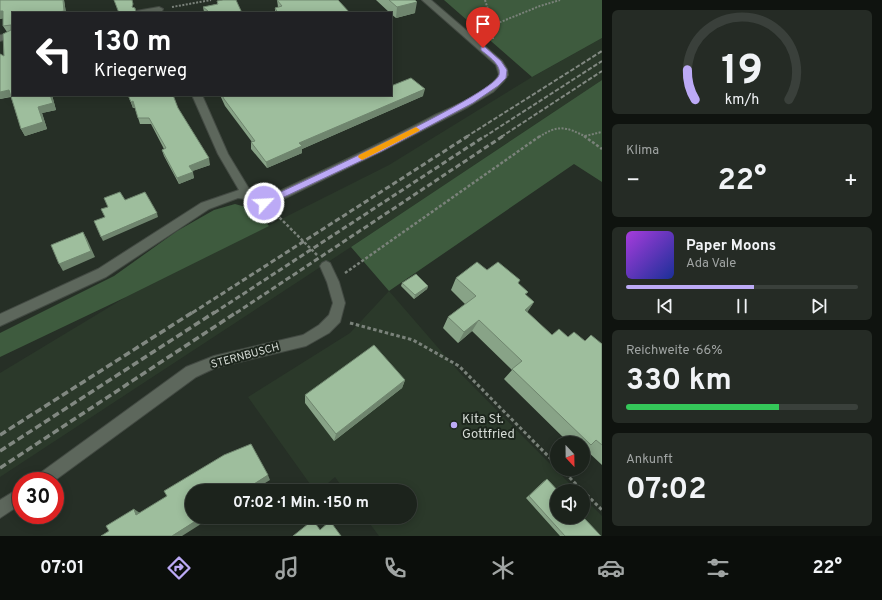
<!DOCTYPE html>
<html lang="de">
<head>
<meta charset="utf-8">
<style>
	body { margin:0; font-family:Overpass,sans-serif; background:#252b25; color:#f1f3f6; height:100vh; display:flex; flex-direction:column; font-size:15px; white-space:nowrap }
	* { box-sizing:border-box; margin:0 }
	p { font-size:13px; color:#a0a4a3 }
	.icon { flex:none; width:22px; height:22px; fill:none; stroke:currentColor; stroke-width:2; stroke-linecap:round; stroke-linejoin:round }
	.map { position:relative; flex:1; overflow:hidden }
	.panel { display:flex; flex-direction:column; gap:10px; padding:10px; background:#0f130f; width:280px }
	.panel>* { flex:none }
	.banner { position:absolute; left:12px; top:12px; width:380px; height:84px; border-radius:0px; box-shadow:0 2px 10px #0003,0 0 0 1px #3a403b; background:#202124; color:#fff; overflow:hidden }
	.needle { width:26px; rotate:158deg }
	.controls { position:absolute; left:550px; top:436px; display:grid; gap:8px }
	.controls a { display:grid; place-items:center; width:40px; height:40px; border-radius:50%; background:#1c231c; box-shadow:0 2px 10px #0003,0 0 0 1px #3a403b; font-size:20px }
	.speed { position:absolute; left:12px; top:472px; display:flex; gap:8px; font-size:20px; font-weight:700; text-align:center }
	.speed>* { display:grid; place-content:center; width:52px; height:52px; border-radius:50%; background:#1c231c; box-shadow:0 2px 10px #0003,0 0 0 1px #3a403b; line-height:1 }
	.speed .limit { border:6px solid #d22; background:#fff; color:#111 }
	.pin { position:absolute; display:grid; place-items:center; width:34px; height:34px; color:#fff; margin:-41px -17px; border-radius:50% 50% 50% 0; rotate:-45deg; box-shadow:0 0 4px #0007 }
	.pin .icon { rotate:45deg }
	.me { position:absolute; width:44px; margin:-22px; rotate:65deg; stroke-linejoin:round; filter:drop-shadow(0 0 3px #0008) }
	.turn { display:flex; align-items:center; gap:14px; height:84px; padding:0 16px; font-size:18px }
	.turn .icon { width:52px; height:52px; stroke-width:2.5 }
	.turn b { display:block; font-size:28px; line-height:34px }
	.big { font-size:30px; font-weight:700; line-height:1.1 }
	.panel .widget { flex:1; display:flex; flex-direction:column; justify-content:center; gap:6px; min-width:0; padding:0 14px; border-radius:6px; background:#252b25 }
	.panel .dial { align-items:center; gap:0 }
	.dial svg { height:104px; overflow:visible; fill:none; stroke:#3a403b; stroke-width:7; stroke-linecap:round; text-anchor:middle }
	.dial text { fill:#f1f3f6; stroke:none }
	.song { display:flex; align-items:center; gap:12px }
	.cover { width:48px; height:48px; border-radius:6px; background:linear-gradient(135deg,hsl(280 70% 55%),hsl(230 70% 35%)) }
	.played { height:4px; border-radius:2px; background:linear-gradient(90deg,#bcaaf6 55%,#3a403b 55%) }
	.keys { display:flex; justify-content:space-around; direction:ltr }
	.heat { display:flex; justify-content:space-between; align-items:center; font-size:22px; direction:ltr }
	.charge { height:6px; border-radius:3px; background:linear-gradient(90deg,#34c759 66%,#3a403b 0) }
	.trip { position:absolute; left:185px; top:484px; width:232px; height:40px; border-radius:20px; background:#1c231c; box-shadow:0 2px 10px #0003,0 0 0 1px #3a403b; font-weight:700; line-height:40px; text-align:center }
	.menu { display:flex; height:64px; justify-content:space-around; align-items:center; background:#0b0e0b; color:#a0a4a3 }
	.menu .icon { width:28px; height:28px }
	.menu .current { color:#bcaaf6 }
	.menu b { font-size:18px; color:#f1f3f6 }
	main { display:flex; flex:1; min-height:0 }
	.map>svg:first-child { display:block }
	.built { fill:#2b392a }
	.forest { fill:#3e5b3e }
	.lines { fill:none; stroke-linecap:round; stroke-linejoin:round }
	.minor-casing { stroke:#434a43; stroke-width:2 }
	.path-far2 { stroke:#7a827a; stroke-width:2; stroke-dasharray:2 1.5; stroke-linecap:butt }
	.path-far1 { stroke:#7a827a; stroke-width:2.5; stroke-dasharray:3 2; stroke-linecap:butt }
	.path { stroke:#7a827a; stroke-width:3; stroke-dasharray:3.5 2.5; stroke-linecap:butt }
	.minor { fill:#5d675c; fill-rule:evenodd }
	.rail-far2 { stroke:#818881; stroke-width:2; stroke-dasharray:4.5 2; stroke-linecap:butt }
	.rail-far1 { stroke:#818881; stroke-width:3; stroke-dasharray:5.5 3; stroke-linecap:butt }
	.rail { stroke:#818881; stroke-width:3.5; stroke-dasharray:7 3.5; stroke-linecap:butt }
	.wall { fill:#88a387 }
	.shaded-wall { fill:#6f856e }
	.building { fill:#9ebe9d; stroke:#6f856e }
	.route { fill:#bcaaf6; stroke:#7a6ea0 }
	.slow { fill:#f59e0b }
	.poi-dot { fill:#bcaaf6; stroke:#1c251c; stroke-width:1.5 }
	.labels { text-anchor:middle; stroke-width:4; stroke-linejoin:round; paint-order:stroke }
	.street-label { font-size:11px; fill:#d6dcd6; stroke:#1c251c }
	.near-poi-label { font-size:13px; fill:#d6dcd6; stroke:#1c251c; text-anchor:start }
</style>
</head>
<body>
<main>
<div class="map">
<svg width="602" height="536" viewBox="0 0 602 536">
	<rect width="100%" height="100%" fill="#262f26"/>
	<!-- built -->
	<path class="built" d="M 602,38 L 602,80 L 351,247 L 0,477 L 0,373 L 126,297 L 389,165 L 532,77 Z
		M 389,291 L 460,373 L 577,491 L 557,491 L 557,517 L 583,517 L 583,497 L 602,516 L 602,536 L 379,536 L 365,517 L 410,517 L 410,491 L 345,491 L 335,477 L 319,491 L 315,491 L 248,397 L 350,333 Z"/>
	<!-- forest -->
	<path class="forest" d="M 444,0 L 602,0 L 602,38 L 532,77 Z
		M 602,80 L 602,182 L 574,164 L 389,291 L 351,247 Z
		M 235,204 L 253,209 L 269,226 L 126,297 L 0,357 L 0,333 L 114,276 L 177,231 L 214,210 Z"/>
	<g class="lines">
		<!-- minor casing -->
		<g class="minor-casing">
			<path id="minor" d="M 422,0 L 431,0 L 502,61 L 507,69 L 508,75 L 504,81 L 493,92 L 468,107 L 380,152 L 269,206 L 265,207 L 245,199 L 238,198 L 209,209 L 106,277 L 0,326 L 0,314 L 98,269 L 201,203 L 239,190 L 218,154 L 192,95 L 202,95 L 228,154 L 251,192 L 265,198 C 322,171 379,145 435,115 C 452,107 490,92 499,75 L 496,65 Z
				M 159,7 L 163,9 L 162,11 L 151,13 L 135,13 L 136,11 Z
				M 13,33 L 13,37 L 0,41 L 0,35 Z
				M 326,261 L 330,263 L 339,282 L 345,303 L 340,322 L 329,333 L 306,346 L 215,368 L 196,377 L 54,481 L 33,481 L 36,476 L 186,367 L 214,356 L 303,335 L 319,325 L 329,315 L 333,303 L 327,282 L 320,266 L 322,263 Z
				M 21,487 L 21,504 L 0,518 L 0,500 Z"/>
		</g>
		<!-- path-far2 -->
		<path class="path-far2" d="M 485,0 L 493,25 L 493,39
			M 172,7 L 211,0
			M 493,25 L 540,6 L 560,0
			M 585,136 L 602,132
			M 539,137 C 557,125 566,126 586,137"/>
		<!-- path-far1 -->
		<path class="path-far1" d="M 584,136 L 602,149
			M 276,214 L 317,255
			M 345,273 L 540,136"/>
		<!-- path -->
		<path class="path" d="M 350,323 L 413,340 L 459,366 L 557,465
			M 561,469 L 602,510"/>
		<!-- minor -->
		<use href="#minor" class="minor"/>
		<!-- rail-far2 -->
		<path class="rail-far2" d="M 466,137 L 602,51
			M 484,137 L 602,61
			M 501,137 L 602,71"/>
		<!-- rail-far1 -->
		<path class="rail-far1" d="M 192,313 L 468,136
			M 214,313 L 485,136
			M 236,313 L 503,136"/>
		<!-- rail -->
		<path class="rail" d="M 0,435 L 193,312
			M 0,451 L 215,312
			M 0,468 L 237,312"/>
	</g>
	<!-- wall -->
	<path class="wall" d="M 0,0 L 64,0 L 66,13 L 13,13 L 13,95 L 52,95 L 56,110 L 42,113 L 47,129 L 25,136 L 21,129 L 11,97 L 0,99 L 0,54 L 4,56 L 3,34 L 7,32 L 3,26 L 3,18 L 0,19 Z
		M 277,0 L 350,13 L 275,13 L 275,8 L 278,7 Z
		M 376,0 L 415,0 L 415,13 L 396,18 L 391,14 L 391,13 L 390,13 Z
		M 217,1 L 242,13 L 204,12 L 203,7 L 217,4 Z
		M 128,95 L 178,108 L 210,165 L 192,171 L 194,178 L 179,184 L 164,156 L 162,150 L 164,149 L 151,124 L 140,124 L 135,108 L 133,108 Z
		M 220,95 L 391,95 L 423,96 L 302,149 L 302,153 L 267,168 L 251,149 L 251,142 L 252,142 L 225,106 Z
		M 487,270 L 518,284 L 528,292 L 525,295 L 534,302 L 527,312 L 552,335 L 568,337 L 585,341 L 602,344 L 602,465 L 585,449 L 583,450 L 583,443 L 569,443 L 504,379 L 512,370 L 472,331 L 458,343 L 443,328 L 448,317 L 465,304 L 451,290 L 456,278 Z
		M 402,283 L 428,286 L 427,289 L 414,299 L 401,286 Z
		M 405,380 L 402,388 L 334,441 L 305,403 L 305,395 Z
		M 547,479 L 601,536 L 560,536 L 526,498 L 544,481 Z"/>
	<!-- shaded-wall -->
	<path class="shaded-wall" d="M 63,0 L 64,0 L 66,13 L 53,13 Z
		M 417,2 L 415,13 L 396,18 L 397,7 Z
		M 0,11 L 3,11 L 6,18 L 0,19 Z
		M 425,89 L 423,96 L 302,149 L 302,153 L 267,168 L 266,162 L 299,143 Z
		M 9,90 L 13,96 L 0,99 L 0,92 Z
		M 50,95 L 52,95 L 56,110 L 42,113 L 47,129 L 25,136 L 21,129 L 38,107 Z
		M 133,101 L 135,107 L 133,108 L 131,102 Z
		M 209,158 L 210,165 L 190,172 L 189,166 Z
		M 193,172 L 194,178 L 179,184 L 177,178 Z
		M 157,213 L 158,217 L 103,241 L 101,237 Z
		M 83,232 L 87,239 L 95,257 L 63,271 L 59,264 Z
		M 428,286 L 427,289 L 414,299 L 415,295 Z
		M 534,302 L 526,314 L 525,310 Z
		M 479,320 L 472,331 L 458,343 L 464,332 Z
		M 405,380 L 402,388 L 334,441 L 336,434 Z
		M 268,475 L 270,480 L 252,491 L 243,491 Z
		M 134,509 L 140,513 L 136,515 Z
		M 202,517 L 212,517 L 182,536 L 172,536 Z"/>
	<!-- building -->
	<path class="building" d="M 0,0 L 63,0 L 64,11 L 53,13 L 13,13 L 13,95 L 50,95 L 53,103 L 38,107 L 43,122 L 21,129 L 9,90 L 0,92 L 0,54 L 4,56 L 3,34 L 11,30 L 11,25 L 3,26 L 3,11 L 0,11 Z
		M 114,0 L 132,0 L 133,4 L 132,7 L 135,8 L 136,13 L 119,13 Z
		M 223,0 L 236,0 L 242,13 L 198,13 L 208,11 L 203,7 L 218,4 L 217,1 Z
		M 277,0 L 338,0 L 350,13 L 278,13 L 275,8 L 282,6 Z
		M 389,0 L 415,0 L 417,2 L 397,7 Z
		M 411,78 L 425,89 L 299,143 L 302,146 L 266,162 L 251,142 L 255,141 L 224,99 L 222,95 L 391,95 L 391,86 Z
		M 128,95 L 173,95 L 178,108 L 209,158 L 189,166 L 193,172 L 177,178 L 162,150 L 166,148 L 149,118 L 138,118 L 133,101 L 131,102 Z
		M 120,192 L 125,200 L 145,192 L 157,213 L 101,237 L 94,221 L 105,217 L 101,209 L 108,207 L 104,198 Z
		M 83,232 L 91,251 L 59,264 L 51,245 Z
		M 477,262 L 487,270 L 498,262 L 520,280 L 518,283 L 528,292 L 525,294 L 534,302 L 525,310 L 552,335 L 559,329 L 568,337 L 574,332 L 585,341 L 591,335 L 602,344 L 602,445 L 596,440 L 591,445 L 512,369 L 522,361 L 479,320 L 464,332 L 448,317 L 476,296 L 456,278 Z
		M 416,274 L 428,286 L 415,295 L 402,283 Z
		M 374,345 L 405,380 L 336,434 L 305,395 Z
		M 251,444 L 268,475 L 243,491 L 192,491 L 192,517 L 202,517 L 172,536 L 101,536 L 109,531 L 106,526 L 134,509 L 136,515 L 167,496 L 164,491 L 224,455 Z
		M 547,479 L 558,491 L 557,491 L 557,517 L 583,517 L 601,536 L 565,536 L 529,496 Z
		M 313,520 L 320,530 L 330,521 L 341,536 L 293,536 Z"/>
	<!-- route -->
	<path class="route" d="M 481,47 L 485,47 L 501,61 L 507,70 L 506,78 L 498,86 L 473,103 L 382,151 L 267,205 L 262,205 L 260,203 L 262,201 C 292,186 494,95 499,75 C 502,65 488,56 481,50 Z"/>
	<!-- slow -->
	<path class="slow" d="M 416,127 L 420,130 L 419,131 L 364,159 L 362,160 L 358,157 L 359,155 Z"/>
	<!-- markers -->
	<circle class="poi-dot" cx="454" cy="425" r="4"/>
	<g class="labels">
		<!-- street labels -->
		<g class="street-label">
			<text transform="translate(245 355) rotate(-15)" y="4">STERNBUSCH</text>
		</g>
		<!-- near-poi labels -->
		<g class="near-poi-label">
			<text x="462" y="423">Kita St.<tspan x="462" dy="15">Gottfried</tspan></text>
		</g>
	</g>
</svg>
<div class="controls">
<a><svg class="needle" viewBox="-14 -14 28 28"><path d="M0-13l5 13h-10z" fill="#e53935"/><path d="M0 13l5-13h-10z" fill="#a0a4a3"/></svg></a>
<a><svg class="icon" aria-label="sound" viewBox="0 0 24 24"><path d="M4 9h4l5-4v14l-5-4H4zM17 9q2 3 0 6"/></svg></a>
</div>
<div class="speed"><div class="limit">30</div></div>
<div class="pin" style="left:483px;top:48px;background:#d93025"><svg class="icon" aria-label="arrive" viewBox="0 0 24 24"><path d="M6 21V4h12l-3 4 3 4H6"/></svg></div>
<svg class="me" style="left:264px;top:203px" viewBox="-20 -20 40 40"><circle r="17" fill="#bcaaf6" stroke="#fff" stroke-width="3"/><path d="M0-11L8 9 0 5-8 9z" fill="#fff"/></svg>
<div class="trip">07:02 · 1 Min. · 150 m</div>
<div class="banner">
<div class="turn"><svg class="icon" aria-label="left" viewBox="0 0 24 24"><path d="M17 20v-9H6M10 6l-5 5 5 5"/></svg><div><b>130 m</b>Kriegerweg</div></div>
</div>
</div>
<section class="panel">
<div class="widget dial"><svg viewBox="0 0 100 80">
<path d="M14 69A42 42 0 1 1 86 69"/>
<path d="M14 69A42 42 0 0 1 8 46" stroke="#bcaaf6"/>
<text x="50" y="56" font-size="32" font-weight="700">19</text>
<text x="50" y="72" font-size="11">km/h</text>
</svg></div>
<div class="widget"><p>Klima</p>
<div class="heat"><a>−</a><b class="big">22°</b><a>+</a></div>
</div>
<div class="widget">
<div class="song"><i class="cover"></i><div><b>Paper Moons</b><p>Ada Vale</p></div></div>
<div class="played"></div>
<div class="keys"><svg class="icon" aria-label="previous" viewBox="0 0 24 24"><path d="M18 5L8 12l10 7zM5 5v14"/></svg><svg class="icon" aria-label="pause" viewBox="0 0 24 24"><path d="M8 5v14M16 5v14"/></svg><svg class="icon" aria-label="next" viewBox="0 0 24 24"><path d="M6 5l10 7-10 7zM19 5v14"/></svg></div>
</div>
<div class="widget"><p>Reichweite · 66%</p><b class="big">330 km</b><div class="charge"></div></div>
<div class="widget"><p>Ankunft</p><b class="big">07:02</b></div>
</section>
</main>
<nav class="menu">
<b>07:01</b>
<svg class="icon current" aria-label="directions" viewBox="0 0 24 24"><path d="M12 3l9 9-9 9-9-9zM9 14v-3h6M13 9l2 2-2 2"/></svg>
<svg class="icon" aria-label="music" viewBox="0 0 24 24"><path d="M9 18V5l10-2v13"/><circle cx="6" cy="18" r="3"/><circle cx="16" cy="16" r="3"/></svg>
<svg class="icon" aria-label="phone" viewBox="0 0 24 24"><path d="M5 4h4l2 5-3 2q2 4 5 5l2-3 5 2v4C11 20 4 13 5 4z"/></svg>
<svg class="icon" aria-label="climate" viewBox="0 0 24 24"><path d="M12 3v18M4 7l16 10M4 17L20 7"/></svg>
<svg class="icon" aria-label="car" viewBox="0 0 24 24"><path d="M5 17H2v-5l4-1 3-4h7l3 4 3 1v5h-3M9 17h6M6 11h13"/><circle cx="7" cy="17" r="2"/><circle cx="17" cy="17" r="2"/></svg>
<svg class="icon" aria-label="filters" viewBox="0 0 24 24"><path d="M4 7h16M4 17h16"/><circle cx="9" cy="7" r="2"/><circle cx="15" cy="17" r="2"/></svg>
<b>22°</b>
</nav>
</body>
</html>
